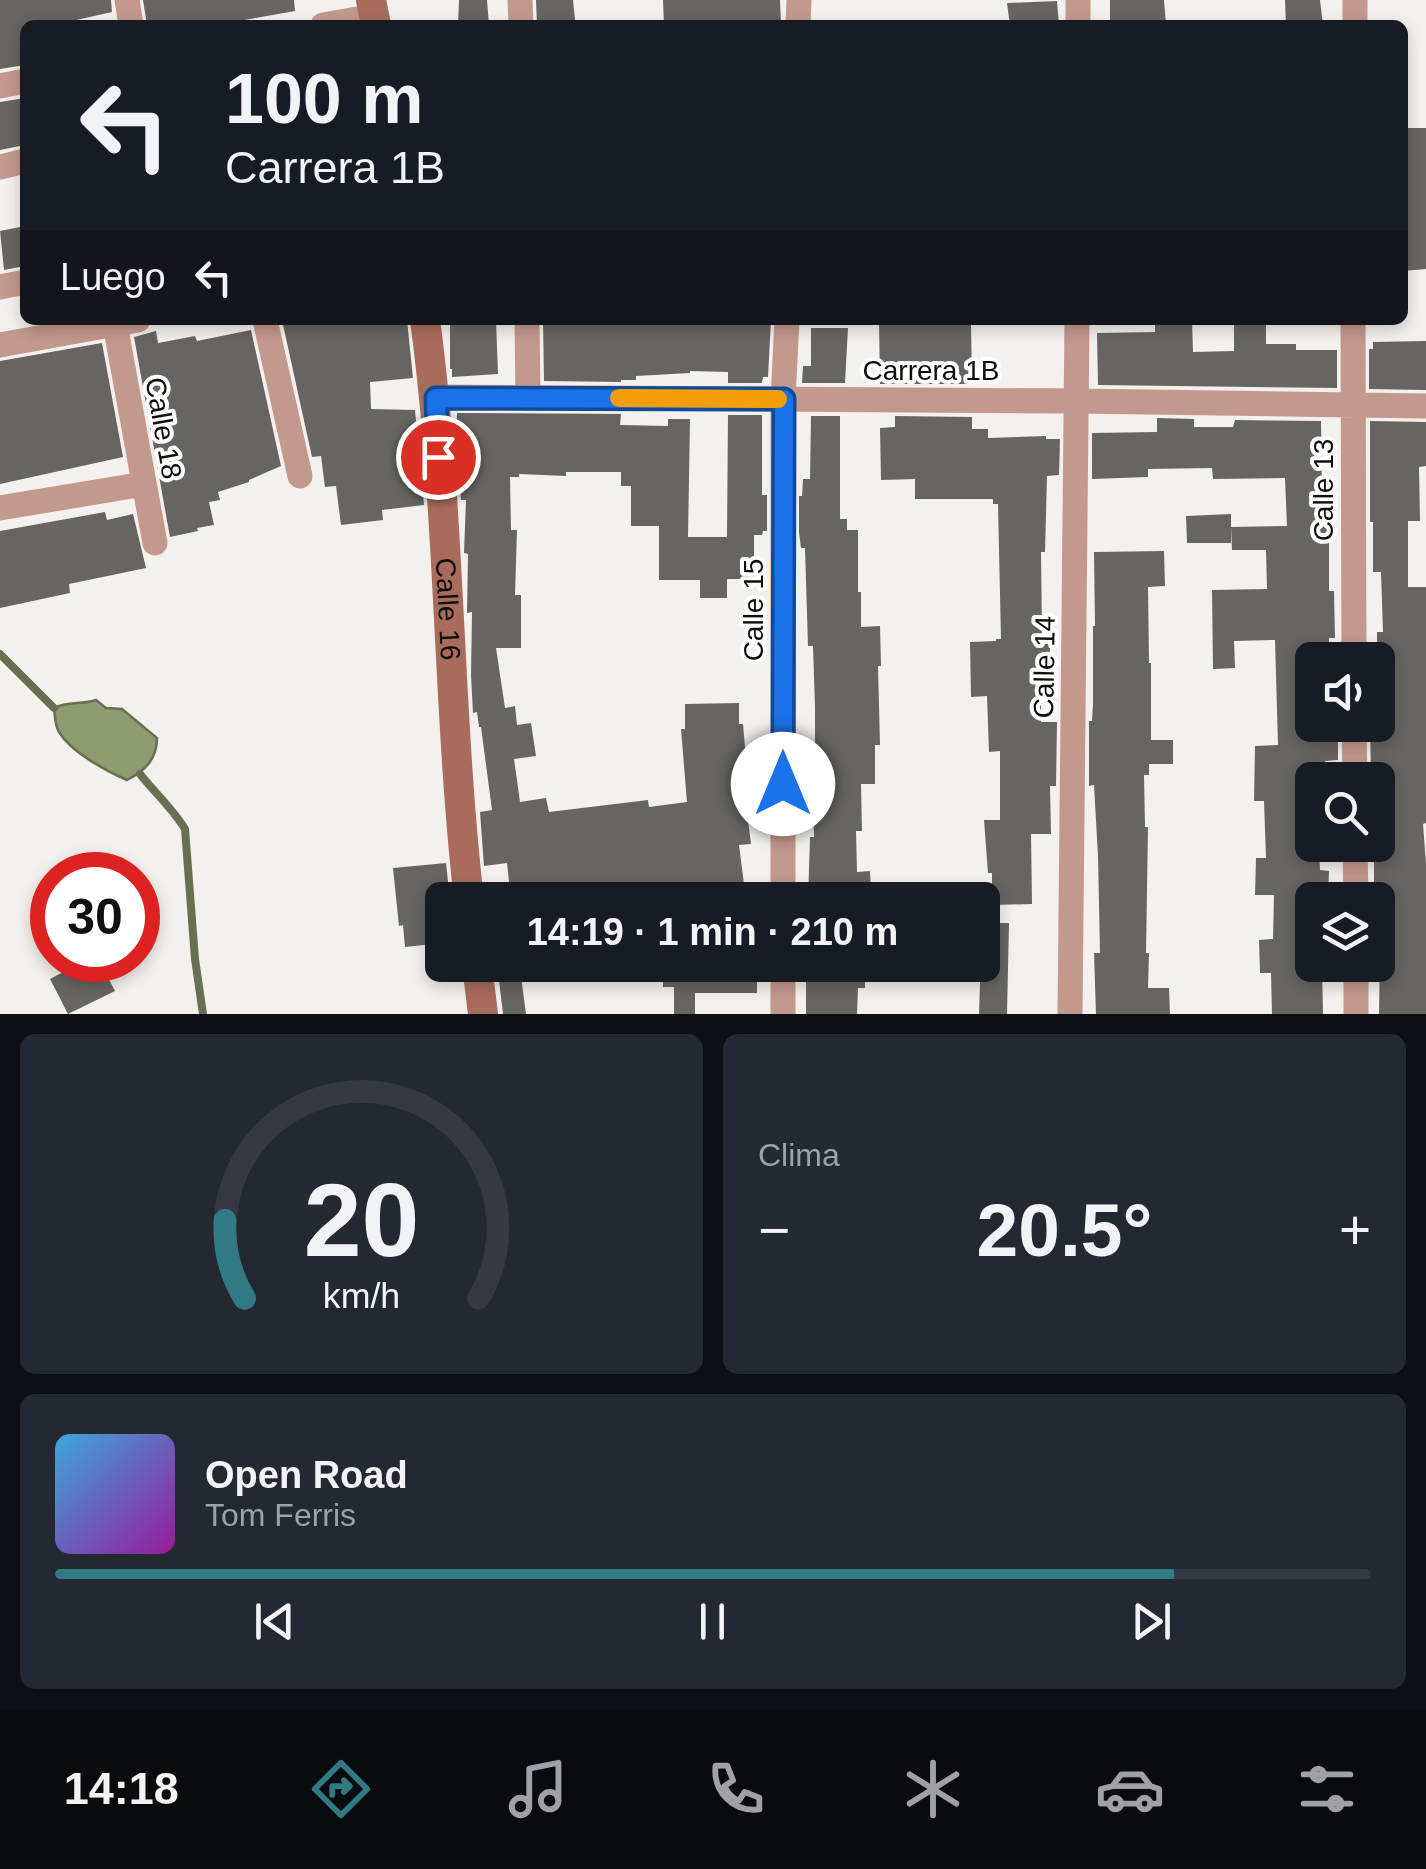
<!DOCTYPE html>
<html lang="es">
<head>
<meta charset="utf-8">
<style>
	body { margin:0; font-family:Helvetica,sans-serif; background:#242831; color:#f1f3f6; height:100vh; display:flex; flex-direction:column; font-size:38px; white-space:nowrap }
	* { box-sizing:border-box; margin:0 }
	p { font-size:32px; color:#9ea1a6 }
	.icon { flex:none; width:55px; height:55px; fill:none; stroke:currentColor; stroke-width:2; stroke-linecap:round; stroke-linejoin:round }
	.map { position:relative; height:1014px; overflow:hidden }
	.panel { display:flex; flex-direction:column; gap:20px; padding:20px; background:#0d0f14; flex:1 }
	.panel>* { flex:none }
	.banner { position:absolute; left:20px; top:20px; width:1388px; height:305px; border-radius:15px; box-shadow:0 5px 15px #0003; background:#171b24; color:#f1f3f6; overflow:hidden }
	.controls { position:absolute; left:1295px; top:642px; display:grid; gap:20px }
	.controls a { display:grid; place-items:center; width:100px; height:100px; border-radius:15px; background:#171b24; box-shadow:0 5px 15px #0003; font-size:50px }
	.speed { position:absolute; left:30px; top:852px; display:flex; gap:20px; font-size:50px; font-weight:700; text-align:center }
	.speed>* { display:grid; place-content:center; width:130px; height:130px; border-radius:50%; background:#171b24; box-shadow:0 5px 15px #0003; line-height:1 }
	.speed .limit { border:15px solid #d22; background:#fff; color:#111 }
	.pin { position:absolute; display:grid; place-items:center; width:85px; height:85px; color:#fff; margin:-42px; border:5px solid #fff; border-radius:50%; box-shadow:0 2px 10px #0007 }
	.me { position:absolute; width:110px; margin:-55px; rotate:0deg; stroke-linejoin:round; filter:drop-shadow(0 0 8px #0008) }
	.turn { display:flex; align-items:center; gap:35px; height:210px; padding:0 40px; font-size:45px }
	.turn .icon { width:130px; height:130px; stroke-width:2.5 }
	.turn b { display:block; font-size:70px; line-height:85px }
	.then { display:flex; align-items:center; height:95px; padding:0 40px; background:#0003; gap:20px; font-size:38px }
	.big { font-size:75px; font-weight:700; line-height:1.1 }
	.panel .tile { flex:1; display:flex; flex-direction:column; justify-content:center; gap:15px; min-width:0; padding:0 35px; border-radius:15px; background:#242831 }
	.panel .dial { align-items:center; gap:0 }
	.dial svg { height:260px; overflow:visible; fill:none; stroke:#363941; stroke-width:7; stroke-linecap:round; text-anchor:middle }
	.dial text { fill:#f1f3f6; stroke:none }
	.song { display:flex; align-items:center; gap:30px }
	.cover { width:120px; height:120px; border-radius:15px; background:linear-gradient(135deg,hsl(200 70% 55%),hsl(300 70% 35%)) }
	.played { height:10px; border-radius:5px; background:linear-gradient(90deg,#317983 85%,#363941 85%) }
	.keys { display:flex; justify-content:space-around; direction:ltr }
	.heat { display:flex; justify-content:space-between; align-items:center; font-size:55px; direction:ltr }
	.panel .tiles { flex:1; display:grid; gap:20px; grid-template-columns:1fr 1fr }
	.tile:last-child { grid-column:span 2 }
	.trip { position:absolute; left:425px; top:882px; width:575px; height:100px; border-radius:15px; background:#171b24; box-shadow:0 5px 15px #0003; font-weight:700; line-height:100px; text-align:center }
	.menu { display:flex; height:160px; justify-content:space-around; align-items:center; background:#090b0e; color:#9ea1a6 }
	.menu .icon { width:70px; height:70px }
	.menu .selected { color:#317983 }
	.menu b { font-size:45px; color:#f1f3f6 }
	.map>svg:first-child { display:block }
	.water { fill:#8e9a70; stroke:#687052; stroke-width:2.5 }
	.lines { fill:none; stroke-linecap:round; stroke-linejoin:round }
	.stream { stroke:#687052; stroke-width:8 }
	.building { fill:#666561 }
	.street { stroke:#c3988d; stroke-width:25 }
	.secondary { stroke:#a96c5c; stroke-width:30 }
	.route-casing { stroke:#114b97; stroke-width:25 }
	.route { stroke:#1a73e8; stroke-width:18 }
	.slow { stroke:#f59e0b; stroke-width:18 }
	.labels { text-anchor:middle; stroke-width:8; stroke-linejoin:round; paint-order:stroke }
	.street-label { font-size:28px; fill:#0f0d0c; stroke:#fffefd }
</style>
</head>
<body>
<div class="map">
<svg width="1426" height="1014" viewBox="0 0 1426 1014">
	<rect width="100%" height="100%" fill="#f4f0ed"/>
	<!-- water -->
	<path class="water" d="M 96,700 L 106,708 L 122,709 L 157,738 C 157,759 145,771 127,780 C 106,771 71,752 59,732 C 55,726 55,715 54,708 C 68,701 82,705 96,700 Z"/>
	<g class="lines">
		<!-- stream -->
		<path class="stream" d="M 0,654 L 54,708
			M 140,774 C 155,793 173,809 185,829 L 195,959 L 203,1014"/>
	</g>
	<!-- building -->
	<path class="building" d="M 0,0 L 111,0 L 112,12 L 72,21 L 73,25 L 25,25 L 25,65 L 0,69 Z
		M 143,0 L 294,0 L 295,11 L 216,25 L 147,25 Z
		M 459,0 L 487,0 L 489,25 L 458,25 Z
		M 536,0 L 573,0 L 575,20 L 572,20 L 572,25 L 537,25 Z
		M 663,0 L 780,0 L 781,25 L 664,25 Z
		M 1110,0 L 1164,0 L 1166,25 L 1110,25 Z
		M 1285,0 L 1320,0 L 1323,25 L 1286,25 Z
		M 1057,1 L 1059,25 L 1010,25 L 1007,3 Z
		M 25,98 L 25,145 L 0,150 L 0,102 Z
		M 1402,128 L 1426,128 L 1426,269 L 1402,271 Z
		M 25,226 L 25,266 L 4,270 L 0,231 Z
		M 282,320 L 407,320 L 413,378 L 370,382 L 371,409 L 415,410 L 424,505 L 382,510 L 383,520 L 341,525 L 336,486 L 325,487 L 321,456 L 312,457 Z
		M 450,320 L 496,320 L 498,374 L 452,377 L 452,369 L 450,369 Z
		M 543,320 L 771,320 L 768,377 L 763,377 L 762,383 L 728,383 L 728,372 L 690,371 L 690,373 L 636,376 L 636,380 L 621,380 L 621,382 L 544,381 Z
		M 879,320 L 933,320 L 933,325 L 971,325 L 972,384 L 880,384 Z
		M 1155,320 L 1192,320 L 1193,352 L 1234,351 L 1234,320 L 1266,320 L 1266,344 L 1296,344 L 1296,350 L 1337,350 L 1337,388 L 1098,385 L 1097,333 L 1155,332 Z
		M 811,328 L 848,328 L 845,383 L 802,383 L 803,366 L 811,366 Z
		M 251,330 L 281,466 L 249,480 L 249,482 L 218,492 L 220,500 L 209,502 L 214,525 L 197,528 L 198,531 L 170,537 L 134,337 L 156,331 L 158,343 L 195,336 L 197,341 Z
		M 1426,341 L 1426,390 L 1369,389 L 1369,349 L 1373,349 L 1373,342 Z
		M 102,343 L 123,457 L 0,484 L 0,361 Z
		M 457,413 L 621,414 L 620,425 L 668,426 L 668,419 L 690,419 L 688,537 L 727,537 L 728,415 L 762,415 L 762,495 L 767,495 L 767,531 L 763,531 L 762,535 L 754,535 L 754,579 L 727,579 L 727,598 L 700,598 L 700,580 L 659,580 L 659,526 L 631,526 L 631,486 L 621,486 L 621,472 L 566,472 L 566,476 L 519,474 L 519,477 L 510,477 L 511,530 L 517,530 L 515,595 L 521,595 L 521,648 L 496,648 L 505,708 L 515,706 L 517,725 L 531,723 L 536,756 L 514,759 L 520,802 L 546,798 L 549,812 L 648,800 L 649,807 L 687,802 L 681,729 L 685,729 L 685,704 L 739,703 L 739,724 L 743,724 L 748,781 L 743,781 L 751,844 L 739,845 L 746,900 L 511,900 L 507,863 L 484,866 L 480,812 L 492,810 L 481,727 L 479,727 L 477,712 L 473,713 L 471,675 L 472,612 L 467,613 L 468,554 L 464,553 L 466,500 L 461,500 L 456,435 Z
		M 811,416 L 840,416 L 840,519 L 847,519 L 847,530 L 858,530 L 858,592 L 861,592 L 861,627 L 880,626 L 881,666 L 878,666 L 880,745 L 875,745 L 875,784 L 861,784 L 862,831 L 856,831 L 857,872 L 870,871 L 871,892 L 868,893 L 868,900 L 808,900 L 810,837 L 814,837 L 812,751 L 815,751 L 815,707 L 813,646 L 808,646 L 805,548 L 801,548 L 799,532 L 799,496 L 802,496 L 803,479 L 810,479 Z
		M 895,416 L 972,417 L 972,429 L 988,429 L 988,438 L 1046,436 L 1046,439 L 1060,439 L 1059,475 L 1047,476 L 1045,552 L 1041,552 L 1042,638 L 1050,638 L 1050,672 L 1041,672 L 1041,722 L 1057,722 L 1056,786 L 1050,786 L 1051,834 L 1031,834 L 1032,904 L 992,905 L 992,873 L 988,873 L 984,820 L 1000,820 L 1000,751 L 989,752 L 987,696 L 971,697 L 970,642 L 996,641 L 996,639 L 1001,639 L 998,504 L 993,504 L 993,499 L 915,499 L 915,479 L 881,480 L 880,428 L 895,427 Z
		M 1157,418 L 1194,419 L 1194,427 L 1233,427 L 1235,420 L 1321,421 L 1322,499 L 1329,499 L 1329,591 L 1334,591 L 1335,638 L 1329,638 L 1329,660 L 1312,660 L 1312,725 L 1338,725 L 1338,760 L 1325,761 L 1325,779 L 1312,779 L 1312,845 L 1319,845 L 1320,870 L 1329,871 L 1328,896 L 1312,896 L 1312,965 L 1322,965 L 1323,1014 L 1272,1014 L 1271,973 L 1260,973 L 1259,940 L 1273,939 L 1274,895 L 1255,895 L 1256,858 L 1266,858 L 1264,801 L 1254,801 L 1255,746 L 1278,745 L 1275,640 L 1234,641 L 1235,668 L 1213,669 L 1212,590 L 1267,589 L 1266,550 L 1232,550 L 1231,527 L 1287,526 L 1285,478 L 1213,479 L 1212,468 L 1148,469 L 1148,477 L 1092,479 L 1092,433 L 1157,432 Z
		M 1370,421 L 1426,422 L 1426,466 L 1419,467 L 1420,521 L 1408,521 L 1408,587 L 1426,587 L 1426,823 L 1423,824 L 1426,864 L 1426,1014 L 1379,1014 L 1380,945 L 1378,945 L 1378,889 L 1374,889 L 1374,845 L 1378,845 L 1378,780 L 1371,780 L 1370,725 L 1378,725 L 1377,632 L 1383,632 L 1381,572 L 1373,572 L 1373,522 L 1370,522 Z
		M 105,512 L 107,520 L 133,514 L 146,568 L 69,584 L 70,593 L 0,608 L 0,531 Z
		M 1231,514 L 1231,543 L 1187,543 L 1186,516 Z
		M 1164,551 L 1165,586 L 1148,587 L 1149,663 L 1151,663 L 1151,740 L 1173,740 L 1173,764 L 1149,764 L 1149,775 L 1144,775 L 1145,827 L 1148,827 L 1146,953 L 1149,953 L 1148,988 L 1169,988 L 1170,1014 L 1096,1014 L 1094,953 L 1100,953 L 1098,856 L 1094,785 L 1089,786 L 1089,721 L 1092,721 L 1093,704 L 1093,626 L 1095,626 L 1094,552 Z
		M 446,863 L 450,900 L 442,900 L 442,943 L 405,947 L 403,925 L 399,926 L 393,868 Z
		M 982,923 L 1009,923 L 1007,1014 L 979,1014 Z
		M 86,960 L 99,960 L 115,991 L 68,1014 L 50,979 Z
		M 663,965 L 757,965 L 757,993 L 695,993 L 695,1014 L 674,1014 L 674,987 L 663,987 Z
		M 806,965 L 865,965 L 865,988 L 858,988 L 857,1014 L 806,1014 Z
		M 520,969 L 526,1014 L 503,1014 L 498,972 Z"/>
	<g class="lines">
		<!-- street -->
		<path class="street" d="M 127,0 L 131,25
			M 520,0 L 521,25
			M 323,25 L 374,16
			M 798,25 L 799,0
			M 1078,25 L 1078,0
			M 1355,25 L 1355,0
			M 0,86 L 25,81
			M 0,167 L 25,161
			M 0,287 L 25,282
			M 265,320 L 300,476
			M 527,320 L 528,398
			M 1353,320 L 1354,660
			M 115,324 L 155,543
			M 0,345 L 138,320
			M 436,397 L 1076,401 L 1426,406
			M 0,508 L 144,484
			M 1354,725 L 1355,780
			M 1355,845 L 1356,900
			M 783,900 L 783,399 L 787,320
			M 1356,965 L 1356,1014
			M 783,1014 L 783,965
			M 1070,1014 L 1077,320"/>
		<!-- secondary -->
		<g class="secondary">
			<path d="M 371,0 L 376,25"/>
			<path id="s1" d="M 425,320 C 451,512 447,707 469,900"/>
			<path d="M 477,965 L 483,1014"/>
		</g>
	</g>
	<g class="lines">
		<!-- route casing -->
		<g class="route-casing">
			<path id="route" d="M 438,457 L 436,398 L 784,399 L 783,784"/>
		</g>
		<!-- route -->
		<use href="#route" class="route"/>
		<!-- slow -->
		<path class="slow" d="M 619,398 L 778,399"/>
	</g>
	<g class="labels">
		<!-- street labels -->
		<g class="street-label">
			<text x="931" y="380">Carrera 1B</text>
			<text transform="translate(164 428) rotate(80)" y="10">Calle 18</text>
			<text transform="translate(1323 490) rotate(-90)" y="10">Calle 13</text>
			<text dy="10" stroke="none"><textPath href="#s1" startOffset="290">Calle 16</textPath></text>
			<text transform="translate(753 610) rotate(-90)" y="10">Calle 15</text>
			<text transform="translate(1044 667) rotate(-89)" y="10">Calle 14</text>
		</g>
	</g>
</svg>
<div class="controls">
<a><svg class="icon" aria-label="sound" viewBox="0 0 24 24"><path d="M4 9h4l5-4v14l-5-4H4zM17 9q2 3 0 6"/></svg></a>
<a><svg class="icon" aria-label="search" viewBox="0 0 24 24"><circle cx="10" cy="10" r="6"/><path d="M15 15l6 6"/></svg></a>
<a><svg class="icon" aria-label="layers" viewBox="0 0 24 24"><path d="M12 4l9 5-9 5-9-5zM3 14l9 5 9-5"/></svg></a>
</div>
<div class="speed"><div class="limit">30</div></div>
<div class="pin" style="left:438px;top:457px;background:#d93025"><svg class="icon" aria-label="arrive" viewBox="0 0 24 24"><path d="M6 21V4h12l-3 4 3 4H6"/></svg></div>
<svg class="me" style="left:783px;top:784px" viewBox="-20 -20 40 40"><circle r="19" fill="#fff"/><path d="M0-13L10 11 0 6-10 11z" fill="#1a73e8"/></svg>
<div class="trip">14:19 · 1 min · 210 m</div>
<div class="banner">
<div class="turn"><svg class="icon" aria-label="left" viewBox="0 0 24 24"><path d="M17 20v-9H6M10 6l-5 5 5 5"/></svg><div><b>100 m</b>Carrera 1B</div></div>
<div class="then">Luego<svg class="icon" aria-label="left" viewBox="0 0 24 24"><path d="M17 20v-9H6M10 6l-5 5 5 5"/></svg></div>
</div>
</div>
<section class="panel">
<div class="tiles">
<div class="tile dial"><svg viewBox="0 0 100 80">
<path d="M14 69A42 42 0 1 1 86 69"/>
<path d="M14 69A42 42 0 0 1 8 45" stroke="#317983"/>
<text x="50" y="56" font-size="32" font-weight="700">20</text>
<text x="50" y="72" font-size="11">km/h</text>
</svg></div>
<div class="tile"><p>Clima</p>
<div class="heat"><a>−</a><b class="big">20.5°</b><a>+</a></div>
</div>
<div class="tile">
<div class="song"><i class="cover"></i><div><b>Open Road</b><p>Tom Ferris</p></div></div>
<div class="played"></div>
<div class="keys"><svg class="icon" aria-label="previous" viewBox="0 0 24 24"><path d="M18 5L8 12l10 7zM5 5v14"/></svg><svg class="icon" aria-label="pause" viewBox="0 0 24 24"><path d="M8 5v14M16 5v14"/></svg><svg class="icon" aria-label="next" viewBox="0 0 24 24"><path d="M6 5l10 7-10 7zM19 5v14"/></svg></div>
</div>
</div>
</section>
<nav class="menu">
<b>14:18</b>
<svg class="icon selected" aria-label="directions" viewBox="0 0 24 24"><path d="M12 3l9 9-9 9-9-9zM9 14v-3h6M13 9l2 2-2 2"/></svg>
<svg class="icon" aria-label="music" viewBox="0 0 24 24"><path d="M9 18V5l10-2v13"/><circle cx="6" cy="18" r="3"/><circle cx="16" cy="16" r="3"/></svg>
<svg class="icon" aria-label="phone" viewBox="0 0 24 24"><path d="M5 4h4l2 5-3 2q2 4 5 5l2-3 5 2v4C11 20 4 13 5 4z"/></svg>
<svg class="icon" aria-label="climate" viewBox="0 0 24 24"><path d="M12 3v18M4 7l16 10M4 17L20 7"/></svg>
<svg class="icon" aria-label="car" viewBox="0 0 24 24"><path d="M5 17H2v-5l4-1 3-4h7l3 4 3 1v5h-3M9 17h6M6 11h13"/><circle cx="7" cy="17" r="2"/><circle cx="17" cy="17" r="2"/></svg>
<svg class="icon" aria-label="filters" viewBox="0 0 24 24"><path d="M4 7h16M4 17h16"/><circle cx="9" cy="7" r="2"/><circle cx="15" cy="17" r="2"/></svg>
</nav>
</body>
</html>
